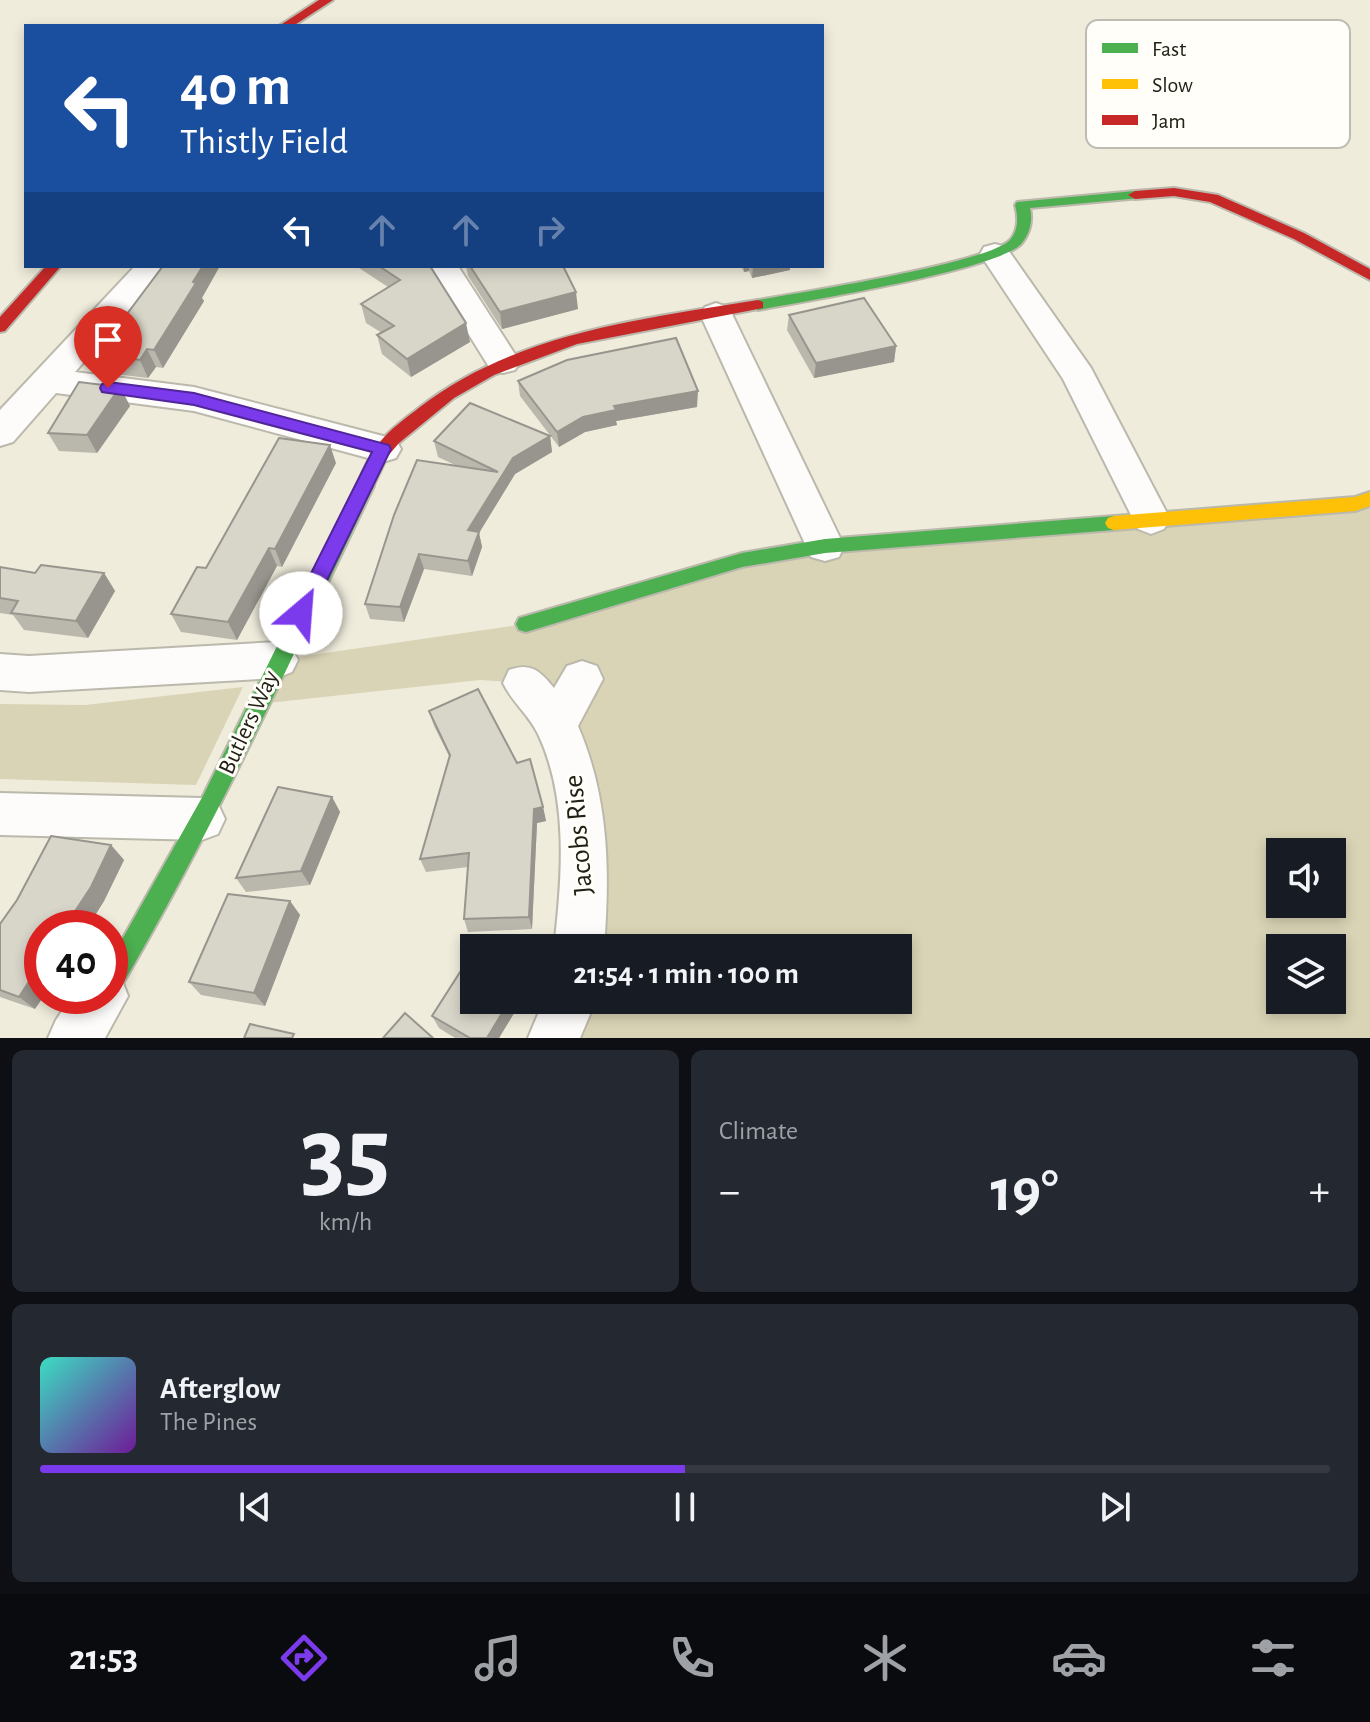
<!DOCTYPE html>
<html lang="en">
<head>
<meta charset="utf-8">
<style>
	body { margin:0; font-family:"Alegreya Sans",sans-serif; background:#242831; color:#f1f3f6; height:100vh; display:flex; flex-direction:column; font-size:30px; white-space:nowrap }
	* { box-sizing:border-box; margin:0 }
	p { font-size:26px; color:#9ea1a6 }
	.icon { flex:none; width:44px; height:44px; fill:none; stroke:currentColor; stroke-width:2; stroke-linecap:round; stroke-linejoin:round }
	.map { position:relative; height:1038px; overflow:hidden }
	.drawer { display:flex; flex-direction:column; gap:12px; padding:12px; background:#0d0f14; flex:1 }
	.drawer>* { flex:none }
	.banner { position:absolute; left:24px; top:24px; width:800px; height:244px; border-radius:0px; box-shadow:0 4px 12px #0003; background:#1a4fa0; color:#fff; overflow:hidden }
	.buttons { position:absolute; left:1266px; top:838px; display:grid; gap:16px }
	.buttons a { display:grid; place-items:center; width:80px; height:80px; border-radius:0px; background:#171b24; box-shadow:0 4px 12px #0003; font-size:40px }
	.speed { position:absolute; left:24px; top:910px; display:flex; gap:16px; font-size:40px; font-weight:700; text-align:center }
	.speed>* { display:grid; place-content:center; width:104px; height:104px; border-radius:50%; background:#171b24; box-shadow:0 4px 12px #0003; line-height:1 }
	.speed .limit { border:12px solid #d22; background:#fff; color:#111 }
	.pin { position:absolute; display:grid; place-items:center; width:68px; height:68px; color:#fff; margin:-82px -34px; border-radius:50% 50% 50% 0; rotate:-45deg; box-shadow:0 0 8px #0007 }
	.pin .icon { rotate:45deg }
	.me { position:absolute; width:88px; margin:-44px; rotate:27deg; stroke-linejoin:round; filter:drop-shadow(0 0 6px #0008) }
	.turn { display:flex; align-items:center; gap:28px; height:168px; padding:0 24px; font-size:36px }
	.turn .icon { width:104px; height:104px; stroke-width:2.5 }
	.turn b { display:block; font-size:56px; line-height:68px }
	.lanes { display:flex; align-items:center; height:76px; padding:0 24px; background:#0003; justify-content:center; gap:40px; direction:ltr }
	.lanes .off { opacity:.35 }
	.big { font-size:60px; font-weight:700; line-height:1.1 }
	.drawer .tile { flex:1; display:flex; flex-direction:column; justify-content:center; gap:12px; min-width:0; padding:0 28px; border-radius:12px; background:#242831 }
	.drawer .dial { align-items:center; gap:0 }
	.dial b { font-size:104px; line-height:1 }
	.song { display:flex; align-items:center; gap:24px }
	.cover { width:96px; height:96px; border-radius:12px; background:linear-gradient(135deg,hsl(170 70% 55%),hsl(280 70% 35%)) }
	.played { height:8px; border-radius:4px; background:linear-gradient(90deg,#7c3aed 50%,#363941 50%) }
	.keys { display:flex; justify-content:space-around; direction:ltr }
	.heat { display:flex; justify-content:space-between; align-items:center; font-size:44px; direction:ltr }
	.drawer .tiles { flex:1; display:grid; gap:12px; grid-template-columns:1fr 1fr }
	.tile:last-child { grid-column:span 2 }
	.trip { position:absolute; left:460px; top:934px; width:452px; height:80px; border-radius:0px; background:#171b24; box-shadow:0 4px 12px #0003; font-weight:700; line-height:80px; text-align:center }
	.dock { display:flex; height:128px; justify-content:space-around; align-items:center; background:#090b0e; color:#9ea1a6 }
	.dock .icon { width:56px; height:56px }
	.dock .selected { color:#7c3aed }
	.dock b { font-size:36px; color:#f1f3f6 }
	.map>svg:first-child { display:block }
	.green { fill:#dad4b6; fill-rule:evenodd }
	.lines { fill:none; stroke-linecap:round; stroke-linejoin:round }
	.street-casing { stroke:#bbb8ac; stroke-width:4 }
	.fast-casing { stroke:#bbb8ac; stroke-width:4 }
	.slow-casing { stroke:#bbb8ac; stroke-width:4 }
	.jam-casing { stroke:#bbb8ac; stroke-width:4 }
	.street { fill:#fdfcfa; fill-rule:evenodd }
	.fast { fill:#4caf50; fill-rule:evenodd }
	.slow { fill:#ffc107; fill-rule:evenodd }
	.jam { fill:#c62828; fill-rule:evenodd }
	.wall { fill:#bab7ad }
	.shaded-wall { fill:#97958d }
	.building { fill:#d8d5c9; stroke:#97958d; stroke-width:2 }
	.route { fill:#7c3aed; stroke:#51269a; stroke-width:2 }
	.labels { text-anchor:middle; stroke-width:6; stroke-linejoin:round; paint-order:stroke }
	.street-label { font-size:24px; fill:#232016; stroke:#fffef8 }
	.near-street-label { font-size:28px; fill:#232016; stroke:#fffef8 }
	.key { fill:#fffef8; stroke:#bdbbb4; stroke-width:2 }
	.key-label { font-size:22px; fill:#232016 }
</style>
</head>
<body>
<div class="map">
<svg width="1370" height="1038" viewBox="0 0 1370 1038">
	<rect width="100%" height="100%" fill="#efecdc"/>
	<!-- green -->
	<path class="green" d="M 1370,499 L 1370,1038 L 554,1038 L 570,1000 L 898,1000 L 898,948 L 579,948 L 579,808 L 524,683 L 480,680 L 259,704 L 277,660 L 526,624 L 742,560 ZM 1280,852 L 1332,852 L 1332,904 L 1280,904 ZM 1280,948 L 1332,948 L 1332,1000 L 1280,1000 Z
		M 243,687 L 196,785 L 0,779 L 0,704 L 85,705 Z"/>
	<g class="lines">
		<!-- street casing -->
		<g class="street-casing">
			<path id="street" d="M 995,244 L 1006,247 L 1091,368 L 1170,519 L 1164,529 L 1151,534 L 1138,529 L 1063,379 L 980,254 L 984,247 Z
				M 135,266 L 168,266 L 75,372 L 194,387 L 383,436 L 396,440 L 401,449 L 396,458 L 383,462 L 194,411 L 56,393 L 13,442 L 0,446 L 0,410 Z
				M 426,266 L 458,266 L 520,362 L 515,370 L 503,373 L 491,370 Z
				M 716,303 L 727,307 L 732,314 L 844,546 L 839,557 L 825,561 L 811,557 L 806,546 L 700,314 L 705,307 Z
				M 277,642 L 292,648 L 298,660 L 292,672 L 277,678 L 29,692 L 0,690 L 0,654 L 29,656 Z
				M 582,661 L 597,666 L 603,679 L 578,726 C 609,798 610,871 604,948 L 554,948 C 562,879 569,799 538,734 C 529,715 512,702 503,683 L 509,670 C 531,662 540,671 554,688 L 567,666 Z
				M 0,793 L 202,798 L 218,804 L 225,819 L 218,834 L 202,840 L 0,835 Z
				M 110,973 L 121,978 L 128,996 L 105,1038 L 48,1038 L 56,1020 L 72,996 L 110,996 Z
				M 544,1000 L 596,1000 L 580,1038 L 528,1038 Z"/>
		</g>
		<!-- fast casing -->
		<g class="fast-casing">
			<path id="fast" d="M 1135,191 L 1140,192 L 1140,198 L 1030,208 C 1033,220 1030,233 1022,243 C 1003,269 800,302 758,310 L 750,305 L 758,300 C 799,293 988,263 1010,240 C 1019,230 1018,216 1015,205 L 1017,202 Z
				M 365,479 L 374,486 C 292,657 214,829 118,992 L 110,996 L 110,961 L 204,794 L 356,486 Z
				M 1114,516 L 1120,518 L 1123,523 L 1120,528 L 1114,530 L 825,553 L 742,567 L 526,632 L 519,630 L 516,624 L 519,618 L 526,616 L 742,553 L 825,539 Z"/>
		</g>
		<!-- slow casing -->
		<g class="slow-casing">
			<path id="slow" d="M 1370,492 L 1370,506 L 1355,511 L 1114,530 L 1108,528 L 1105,523 L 1108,518 L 1114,516 L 1355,497 Z"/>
		</g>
		<!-- jam casing -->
		<g class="jam-casing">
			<path id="jam" d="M 319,0 L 333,0 L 293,26 L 279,26 Z
				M 1174,188 L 1218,195 L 1304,233 L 1370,269 L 1370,280 L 1294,239 L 1210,202 L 1174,196 L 1135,199 L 1128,195 L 1135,191 Z
				M 46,266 L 61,266 L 5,331 L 0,332 L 0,317 Z
				M 758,300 L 763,302 L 763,308 L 577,344 L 494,375 L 454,398 L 399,443 L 387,457 L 371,491 L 365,493 L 356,486 C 363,472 369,455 379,443 C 390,429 406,418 420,407 C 516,333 641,319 758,300 Z"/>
		</g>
		<!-- street -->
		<use href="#street" class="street"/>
		<!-- fast -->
		<use href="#fast" class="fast"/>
		<!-- slow -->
		<use href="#slow" class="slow"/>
		<!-- jam -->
		<use href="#jam" class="jam"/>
	</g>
	<!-- wall -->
	<path class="wall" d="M 356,266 L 430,266 L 470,342 L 411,377 L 382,354 L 377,335 L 382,333 L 366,323 L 361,304 L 388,287 Z
		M 466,266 L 563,266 L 578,309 L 502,329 L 468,276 Z
		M 741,266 L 790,266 L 790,270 L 752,278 L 749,271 L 744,272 Z
		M 202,298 L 204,301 L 163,368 L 156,367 L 148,378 L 106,373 L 97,354 Z
		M 789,315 L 896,346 L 894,362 L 814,378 L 787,330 Z
		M 518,381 L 697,407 L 616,421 L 617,425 L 585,432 L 559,447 L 520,396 Z
		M 120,387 L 130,406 L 97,453 L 59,451 L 48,433 Z
		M 550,436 L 552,452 L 515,474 L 479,533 L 482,547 L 472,576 L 424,569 L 404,622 L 370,619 L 365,604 L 457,466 L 438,457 L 434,441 Z
		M 336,463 L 282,567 L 277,566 L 237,640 L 181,632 L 171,614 L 206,568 Z
		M 0,567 L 35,573 L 104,573 L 115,591 L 88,638 L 24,630 L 13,615 L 0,613 Z
		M 429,711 L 517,763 L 543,807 L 546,821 L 537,823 L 532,929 L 468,932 L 464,919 L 468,867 L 426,872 L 420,859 L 450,758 L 434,726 Z
		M 332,797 L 340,812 L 310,885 L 246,892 L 236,878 Z
		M 111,845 L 124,860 L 104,901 L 87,928 L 42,928 L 35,1009 L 0,997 L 0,924 Z
		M 290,901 L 300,915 L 265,1006 L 201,995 L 189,982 Z
		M 474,1000 L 522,1000 L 499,1038 L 455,1038 L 439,1028 L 432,1016 Z"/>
	<!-- shaded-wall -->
	<path class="shaded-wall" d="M 203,266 L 220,266 L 202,298 L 204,301 L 163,368 L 154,350 Z
		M 744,266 L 749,266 L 749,271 L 744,272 Z
		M 753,266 L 790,266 L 790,270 L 752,278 Z
		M 576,292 L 578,309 L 502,329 L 500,312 Z
		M 466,323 L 470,342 L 411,377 L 407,359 Z
		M 896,346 L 894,362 L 814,378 L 816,363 Z
		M 147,349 L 156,367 L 148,378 L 140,360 Z
		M 120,387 L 130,406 L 97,453 L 87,435 Z
		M 698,391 L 697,407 L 616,421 L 617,425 L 585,432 L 559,447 L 557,432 L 583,417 L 614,406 Z
		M 550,436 L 552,452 L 515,474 L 479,533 L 482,547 L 472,576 L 468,561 L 468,530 L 513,458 Z
		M 330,445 L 336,463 L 282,567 L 275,549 Z
		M 269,548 L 277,566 L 237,640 L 228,622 Z
		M 419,554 L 424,569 L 404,622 L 400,607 Z
		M 104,573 L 115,591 L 88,638 L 76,621 Z
		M 332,797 L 340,812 L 310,885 L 301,871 Z
		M 543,807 L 546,821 L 537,823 L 532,929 L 529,917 L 534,809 Z
		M 111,845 L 124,860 L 104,901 L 87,928 L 64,928 Z
		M 290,901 L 300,915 L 265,1006 L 254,993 Z
		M 42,961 L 42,996 L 44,996 L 35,1009 L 19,997 Z
		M 510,1000 L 522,1000 L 499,1038 L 487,1038 Z"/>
	<!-- building -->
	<path class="building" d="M 163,266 L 203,266 L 193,282 L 196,283 L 154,350 L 147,349 L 140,360 L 97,354 Z
		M 379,266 L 430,266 L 466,323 L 407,359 L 377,335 L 394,326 L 361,304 L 400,280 Z
		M 470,266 L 563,266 L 576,292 L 500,312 Z
		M 864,298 L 896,346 L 816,363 L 789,315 Z
		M 676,338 L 698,391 L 614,406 L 616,410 L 583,417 L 557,432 L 518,381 L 567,360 Z
		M 79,382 L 120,387 L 87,435 L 48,433 Z
		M 470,403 L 550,436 L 513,458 L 468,530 L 479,532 L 468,561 L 419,554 L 400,607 L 365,604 L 394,515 L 417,460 L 498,472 L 434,441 Z
		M 279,438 L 330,445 L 275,549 L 269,548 L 228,622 L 171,614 L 197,567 L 206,568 Z
		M 41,565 L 104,573 L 76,621 L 11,613 L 18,601 L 0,598 L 0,567 L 35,573 Z
		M 478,689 L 517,763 L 530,759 L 543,807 L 534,809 L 529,917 L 464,919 L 469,853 L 420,859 L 450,755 L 429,711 Z
		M 278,787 L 332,797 L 301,871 L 236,878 Z
		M 51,836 L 111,845 L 91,887 L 64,928 L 42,928 L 42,961 L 19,997 L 0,990 L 0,924 L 17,900 Z
		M 228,894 L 290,901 L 254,993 L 189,982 Z
		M 471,955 L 474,956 L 474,1000 L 510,1000 L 487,1038 L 470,1038 L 432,1016 Z
		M 405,1013 L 433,1038 L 383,1038 Z
		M 250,1024 L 294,1034 L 292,1038 L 244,1038 Z"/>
	<!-- route -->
	<path class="route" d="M 108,382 L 194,393 L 389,445 L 391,449 L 308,619 L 294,619 L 291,613 L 372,452 L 194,405 L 102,392 L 100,388 L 102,384 Z"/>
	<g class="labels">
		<!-- street labels -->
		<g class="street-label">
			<text transform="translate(248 722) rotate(-65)" y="8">Butlers Way</text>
		</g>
		<!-- near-street labels -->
		<g class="near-street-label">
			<text transform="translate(577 835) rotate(-95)" y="10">Jacobs Rise</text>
		</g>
	</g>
	<!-- legend -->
	<rect x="1086" y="20" width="264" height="128" rx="12" class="key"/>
	<rect x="1102" y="43" width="36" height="10" fill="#4caf50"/>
	<rect x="1102" y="79" width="36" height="10" fill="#ffc107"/>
	<rect x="1102" y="115" width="36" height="10" fill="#c62828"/>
	<g class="key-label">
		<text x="1152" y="56">Fast</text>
		<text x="1152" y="92">Slow</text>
		<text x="1152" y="128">Jam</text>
	</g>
</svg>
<div class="buttons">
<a><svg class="icon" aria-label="sound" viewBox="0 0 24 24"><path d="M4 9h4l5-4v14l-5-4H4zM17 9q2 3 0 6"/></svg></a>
<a><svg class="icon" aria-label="layers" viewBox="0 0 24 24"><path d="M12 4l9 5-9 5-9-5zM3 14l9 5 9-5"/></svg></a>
</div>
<div class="speed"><div class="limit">40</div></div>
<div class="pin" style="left:108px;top:388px;background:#d93025"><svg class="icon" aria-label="arrive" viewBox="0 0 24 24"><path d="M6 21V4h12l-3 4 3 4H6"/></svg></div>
<svg class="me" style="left:301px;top:613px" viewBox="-20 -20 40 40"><circle r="19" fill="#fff"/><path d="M0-13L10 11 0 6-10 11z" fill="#7c3aed"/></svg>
<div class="trip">21:54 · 1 min · 100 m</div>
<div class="banner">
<div class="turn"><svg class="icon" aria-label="left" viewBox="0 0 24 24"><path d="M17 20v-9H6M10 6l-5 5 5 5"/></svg><div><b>40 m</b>Thistly Field</div></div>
<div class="lanes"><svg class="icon" aria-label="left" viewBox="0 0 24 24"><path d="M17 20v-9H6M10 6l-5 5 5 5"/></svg><svg class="icon off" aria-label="ahead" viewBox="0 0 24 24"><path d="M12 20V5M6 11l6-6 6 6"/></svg><svg class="icon off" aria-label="ahead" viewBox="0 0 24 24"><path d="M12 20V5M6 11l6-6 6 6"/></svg><svg class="icon off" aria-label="right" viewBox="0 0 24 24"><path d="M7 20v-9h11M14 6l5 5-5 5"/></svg></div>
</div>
</div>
<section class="drawer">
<div class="tiles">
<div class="tile dial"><b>35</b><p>km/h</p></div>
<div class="tile"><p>Climate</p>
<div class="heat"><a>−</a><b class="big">19°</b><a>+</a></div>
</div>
<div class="tile">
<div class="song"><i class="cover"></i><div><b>Afterglow</b><p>The Pines</p></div></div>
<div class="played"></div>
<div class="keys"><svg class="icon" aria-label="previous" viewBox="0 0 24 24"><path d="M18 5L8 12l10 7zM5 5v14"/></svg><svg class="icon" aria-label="pause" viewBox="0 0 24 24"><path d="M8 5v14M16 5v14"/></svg><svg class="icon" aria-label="next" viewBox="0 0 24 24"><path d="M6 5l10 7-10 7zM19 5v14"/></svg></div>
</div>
</div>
</section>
<nav class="dock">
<b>21:53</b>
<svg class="icon selected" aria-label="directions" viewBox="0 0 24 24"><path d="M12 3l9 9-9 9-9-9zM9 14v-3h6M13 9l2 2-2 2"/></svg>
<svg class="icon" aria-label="music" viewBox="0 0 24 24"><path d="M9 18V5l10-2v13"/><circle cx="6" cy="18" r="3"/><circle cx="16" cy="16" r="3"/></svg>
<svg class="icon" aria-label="phone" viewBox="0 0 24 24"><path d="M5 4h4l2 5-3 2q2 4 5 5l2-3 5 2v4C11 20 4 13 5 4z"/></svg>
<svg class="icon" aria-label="climate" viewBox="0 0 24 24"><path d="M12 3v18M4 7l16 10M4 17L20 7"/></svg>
<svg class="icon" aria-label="car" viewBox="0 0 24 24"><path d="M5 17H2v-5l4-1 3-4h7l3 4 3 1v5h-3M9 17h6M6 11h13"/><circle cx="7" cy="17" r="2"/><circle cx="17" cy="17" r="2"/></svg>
<svg class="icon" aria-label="filters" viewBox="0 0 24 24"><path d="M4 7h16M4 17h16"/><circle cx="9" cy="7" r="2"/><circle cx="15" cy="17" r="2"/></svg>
</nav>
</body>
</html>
